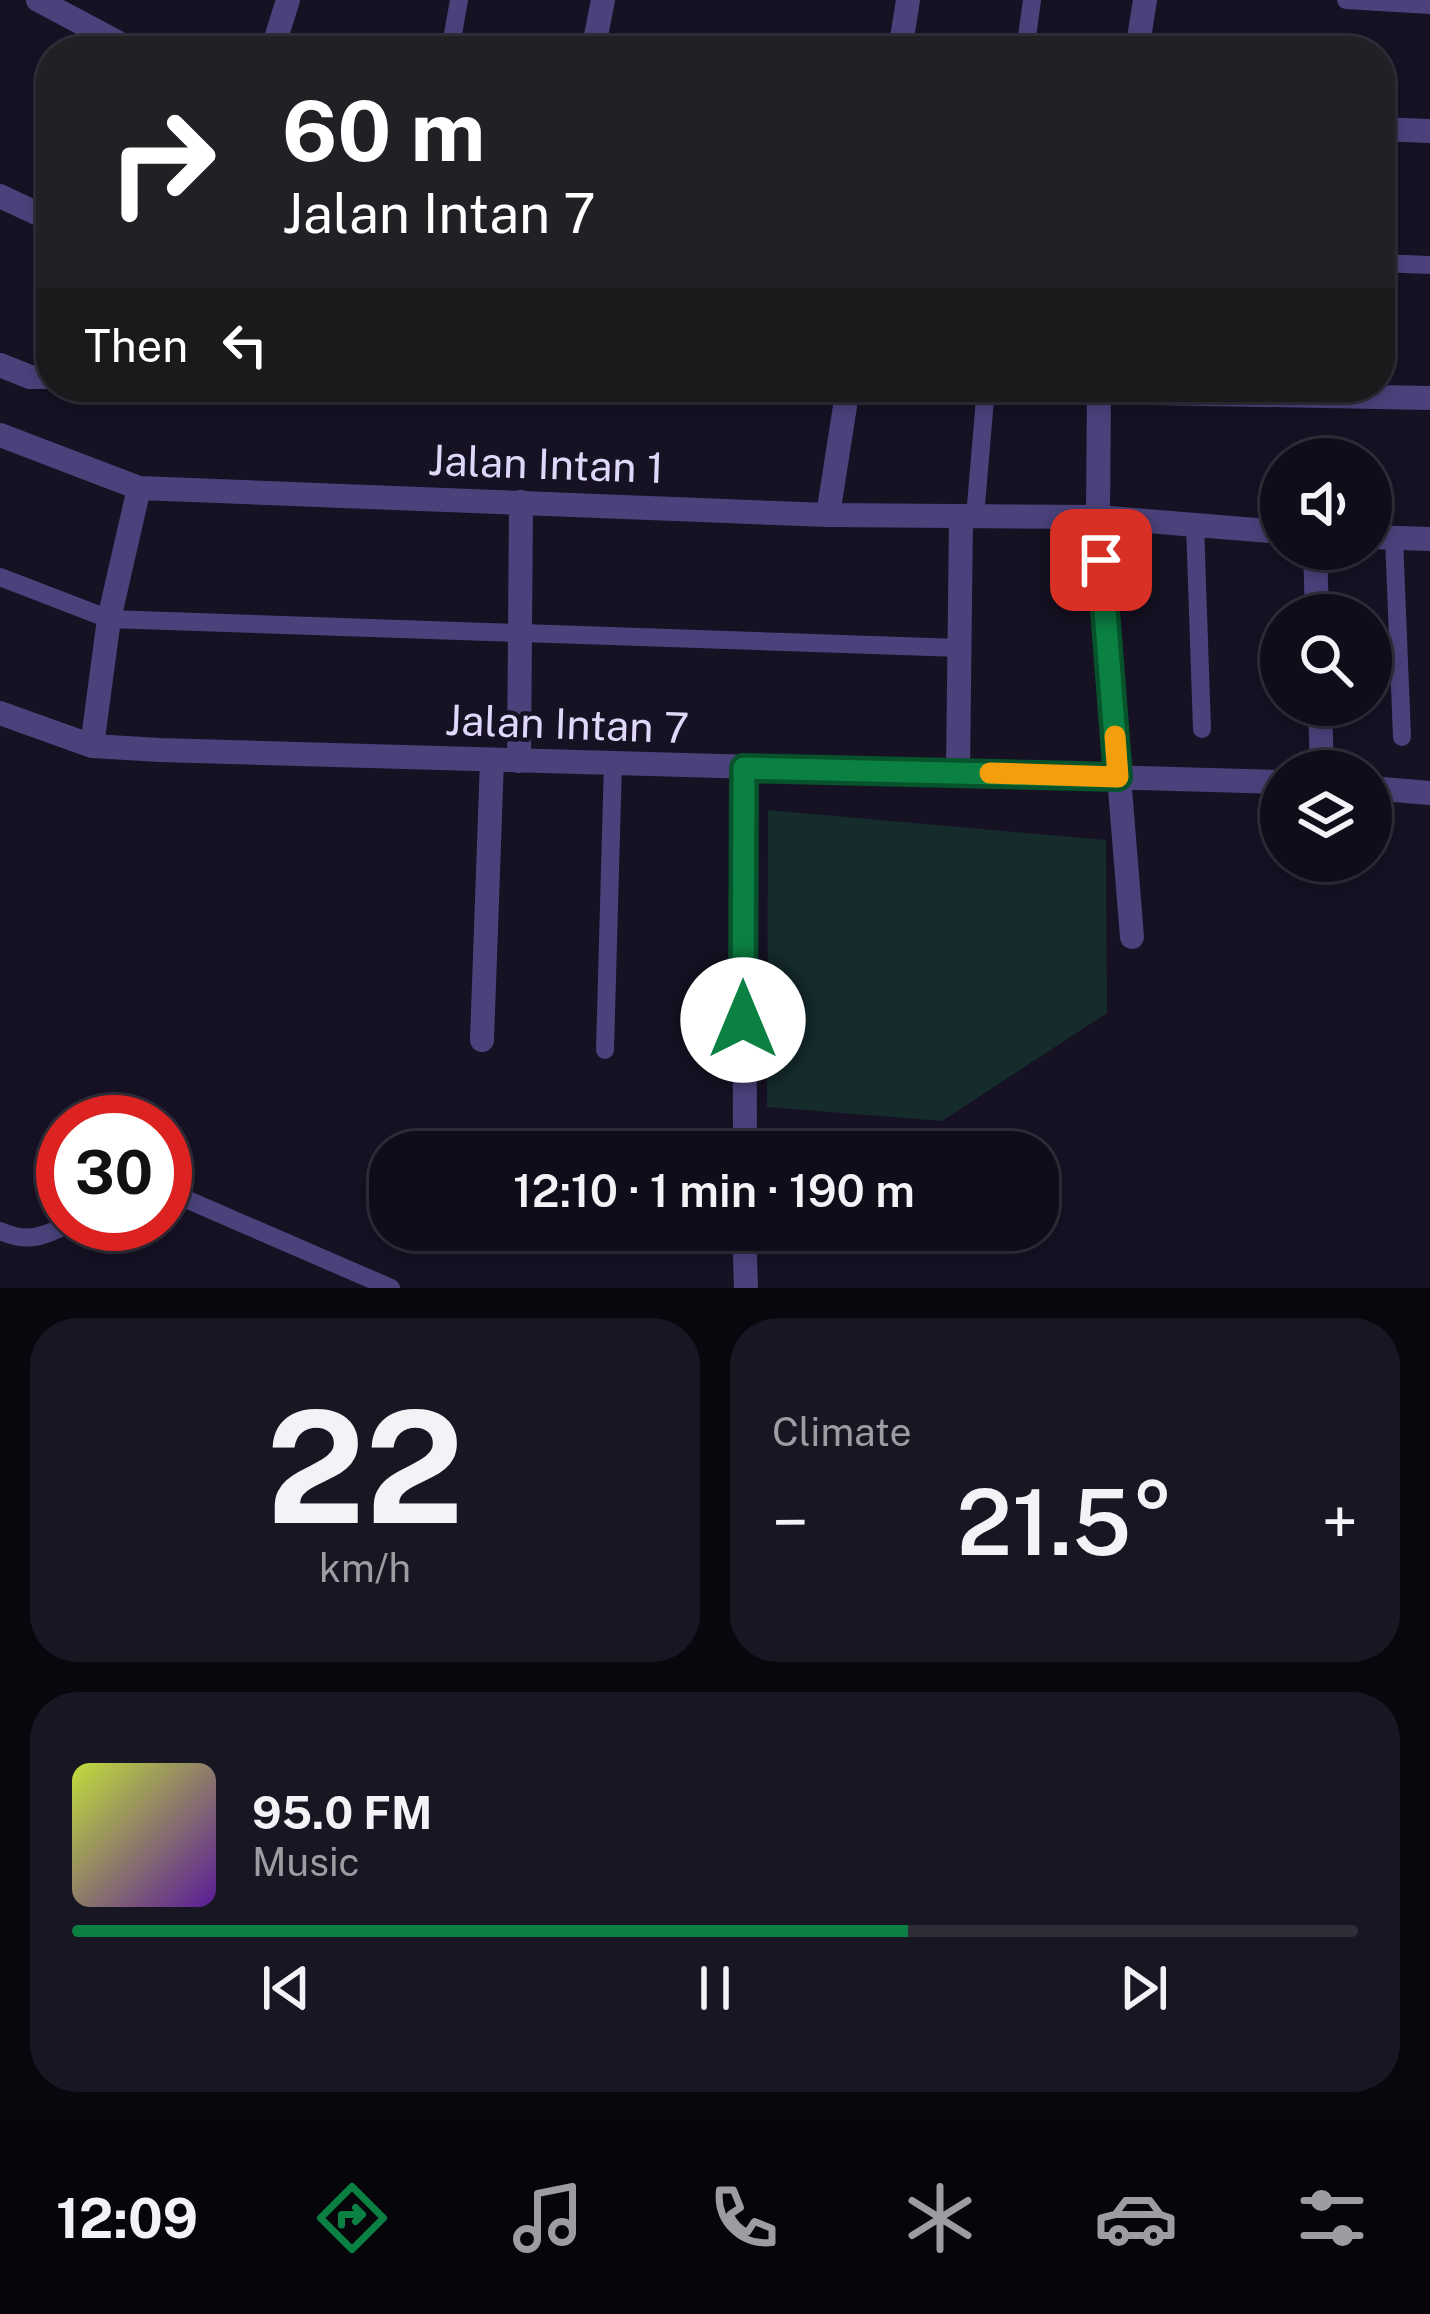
<!DOCTYPE html>
<html lang="en">
<head>
<meta charset="utf-8">
<style>
	body { margin:0; font-family:"Public Sans",sans-serif; background:#191623; color:#f1f3f6; height:100vh; display:flex; flex-direction:column; font-size:45px; white-space:nowrap }
	* { box-sizing:border-box; margin:0 }
	p { font-size:39px; color:#9c9ca2 }
	.icon { flex:none; width:66px; height:66px; fill:none; stroke:currentColor; stroke-width:2; stroke-linecap:round; stroke-linejoin:round }
	.map { position:relative; height:1288px; overflow:hidden }
	.panel { display:flex; flex-direction:column; gap:30px; padding:30px; background:#09070e; flex:1 }
	.panel>* { flex:none }
	.banner { position:absolute; left:36px; top:36px; width:1359px; height:366px; border-radius:48px; box-shadow:0 6px 18px #0003,0 0 0 3px #302d39; background:#202124; color:#fff; overflow:hidden }
	.fabs { position:absolute; left:1260px; top:438px; display:grid; gap:24px }
	.fabs a { display:grid; place-items:center; width:132px; height:132px; border-radius:50%; background:#100d1a; box-shadow:0 6px 18px #0003,0 0 0 3px #302d39; font-size:60px }
	.speed { position:absolute; left:36px; top:1095px; display:flex; gap:24px; font-size:60px; font-weight:700; text-align:center }
	.speed>* { display:grid; place-content:center; width:156px; height:156px; border-radius:50%; background:#100d1a; box-shadow:0 6px 18px #0003,0 0 0 3px #302d39; line-height:1 }
	.speed .limit { border:18px solid #d22; background:#fff; color:#111 }
	.pin { position:absolute; display:grid; place-items:center; width:102px; height:102px; color:#fff; margin:-51px; border-radius:24px; box-shadow:0 6px 18px #0006 }
	.me { position:absolute; width:132px; margin:-66px; rotate:0deg; stroke-linejoin:round; filter:drop-shadow(0 0 9px #0008) }
	.turn { display:flex; align-items:center; gap:42px; height:252px; padding:0 48px; font-size:54px }
	.turn .icon { width:156px; height:156px; stroke-width:2.5 }
	.turn b { display:block; font-size:84px; line-height:102px }
	.then { display:flex; align-items:center; height:114px; padding:0 48px; background:#0003; gap:24px; font-size:45px }
	.big { font-size:90px; font-weight:600; line-height:1.1 }
	.panel .tile { flex:1; display:flex; flex-direction:column; justify-content:center; gap:18px; min-width:0; padding:0 42px; border-radius:48px; background:#191623 }
	.panel .dial { align-items:center; gap:0 }
	.dial b { font-size:156px; line-height:1 }
	.song { display:flex; align-items:center; gap:36px }
	.cover { width:144px; height:144px; border-radius:18px; background:linear-gradient(135deg,hsl(70 70% 55%),hsl(270 70% 35%)) }
	.played { height:12px; border-radius:6px; background:linear-gradient(90deg,#0b8043 65%,#302d39 65%) }
	.keys { display:flex; justify-content:space-around; direction:ltr }
	.heat { display:flex; justify-content:space-between; align-items:center; font-size:66px; direction:ltr }
	.panel .tiles { flex:1; display:grid; gap:30px; grid-template-columns:1fr 1fr }
	.tile:last-child { grid-column:span 2 }
	.trip { position:absolute; left:369px; top:1131px; width:690px; height:120px; border-radius:48px; background:#100d1a; box-shadow:0 6px 18px #0003,0 0 0 3px #302d39; font-weight:600; line-height:120px; text-align:center }
	.menu { display:flex; height:192px; justify-content:space-around; align-items:center; background:#06050a; color:#9c9ca2 }
	.menu .icon { width:84px; height:84px }
	.menu .on { color:#0b8043 }
	.menu b { font-size:54px; color:#f1f3f6 }
	.map>svg:first-child { display:block }
	.green { fill:#152b2c }
	.lines { fill:none; stroke-linecap:round; stroke-linejoin:round }
	.service { stroke:#4b427c; stroke-width:18 }
	.minor { stroke:#4b427c; stroke-width:24 }
	.route-casing { stroke:#07532c; stroke-width:30 }
	.route { stroke:#0b8043; stroke-width:21 }
	.slow { stroke:#f59e0b; stroke-width:21 }
	.labels { text-anchor:middle; stroke-width:9; stroke-linejoin:round; paint-order:stroke }
	.street-label { font-size:42px; fill:#e0d8fa; stroke:#161123 }
</style>
</head>
<body>
<div class="map">
<svg width="1430" height="1288" viewBox="0 0 1430 1288">
	<rect width="100%" height="100%" fill="#161123"/>
	<!-- green -->
	<path class="green" d="M 768,810 L 1106,840 L 1107,1013 L 942,1121 L 767,1107 Z"/>
	<g class="lines">
		<!-- service -->
		<path class="service" d="M 1346,0 L 1430,5
			M 450,51 L 459,0
			M 1025,51 L 1032,0
			M 1380,263 L 1430,265
			M 975,517 L 986,387
			M 1195,525 L 1202,729
			M 1394,538 L 1402,737
			M 0,577 L 109,619 L 960,648
			M 605,1050 L 613,762
			M 165,1190 L 391,1288
			M 0,1231 C 22,1241 37,1239 58,1229 L 63,1209"/>
		<!-- minor -->
		<path class="minor" d="M 38,0 L 134,51
			M 272,51 L 288,0
			M 593,51 L 603,0
			M 900,51 L 908,0
			M 1137,51 L 1145,0
			M 1380,129 L 1430,131
			M 0,196 L 51,220
			M 0,365 L 30,377 L 51,377
			M 1099,387 L 1098,517 L 1132,937
			M 1099,392 L 1430,398
			M 0,435 L 139,488 L 828,515 L 1098,517 L 1281,532
			M 828,515 L 848,387
			M 1371,537 L 1430,539
			M 1315,549 L 1317,615
			M 1320,705 L 1322,771
			M 0,713 L 92,746 L 160,750 L 1281,782
			M 92,746 L 109,619 L 139,488
			M 519,761 L 521,502
			M 744,768 L 745,1152
			M 958,772 L 961,517
			M 1371,788 L 1430,793
			M 482,1040 L 492,760
			M 744,1230 L 746,1288"/>
	</g>
	<g class="lines">
		<!-- route casing -->
		<g class="route-casing">
			<path id="route" d="M 743,1020 L 744,768 L 1118,777 L 1101,560"/>
		</g>
		<!-- route -->
		<use href="#route" class="route"/>
		<!-- slow -->
		<path class="slow" d="M 990,773 L 1118,777 L 1115,736"/>
	</g>
	<g class="labels">
		<!-- street labels -->
		<g class="street-label">
			<text transform="translate(546 464) rotate(2)" y="15">Jalan Intan 1</text>
			<text transform="translate(567 724) rotate(2)" y="15">Jalan Intan 7</text>
		</g>
	</g>
</svg>
<div class="fabs">
<a><svg class="icon" aria-label="sound" viewBox="0 0 24 24"><path d="M4 9h4l5-4v14l-5-4H4zM17 9q2 3 0 6"/></svg></a>
<a><svg class="icon" aria-label="search" viewBox="0 0 24 24"><circle cx="10" cy="10" r="6"/><path d="M15 15l6 6"/></svg></a>
<a><svg class="icon" aria-label="layers" viewBox="0 0 24 24"><path d="M12 4l9 5-9 5-9-5zM3 14l9 5 9-5"/></svg></a>
</div>
<div class="speed"><div class="limit">30</div></div>
<div class="pin" style="left:1101px;top:560px;background:#d93025"><svg class="icon" aria-label="arrive" viewBox="0 0 24 24"><path d="M6 21V4h12l-3 4 3 4H6"/></svg></div>
<svg class="me" style="left:743px;top:1020px" viewBox="-20 -20 40 40"><circle r="19" fill="#fff"/><path d="M0-13L10 11 0 6-10 11z" fill="#0b8043"/></svg>
<div class="trip">12:10 · 1 min · 190 m</div>
<div class="banner">
<div class="turn"><svg class="icon" aria-label="right" viewBox="0 0 24 24"><path d="M7 20v-9h11M14 6l5 5-5 5"/></svg><div><b>60 m</b>Jalan Intan 7</div></div>
<div class="then">Then<svg class="icon" aria-label="left" viewBox="0 0 24 24"><path d="M17 20v-9H6M10 6l-5 5 5 5"/></svg></div>
</div>
</div>
<section class="panel">
<div class="tiles">
<div class="tile dial"><b>22</b><p>km/h</p></div>
<div class="tile"><p>Climate</p>
<div class="heat"><a>−</a><b class="big">21.5°</b><a>+</a></div>
</div>
<div class="tile">
<div class="song"><i class="cover"></i><div><b>95.0 FM</b><p>Music</p></div></div>
<div class="played"></div>
<div class="keys"><svg class="icon" aria-label="previous" viewBox="0 0 24 24"><path d="M18 5L8 12l10 7zM5 5v14"/></svg><svg class="icon" aria-label="pause" viewBox="0 0 24 24"><path d="M8 5v14M16 5v14"/></svg><svg class="icon" aria-label="next" viewBox="0 0 24 24"><path d="M6 5l10 7-10 7zM19 5v14"/></svg></div>
</div>
</div>
</section>
<nav class="menu">
<b>12:09</b>
<svg class="icon on" aria-label="directions" viewBox="0 0 24 24"><path d="M12 3l9 9-9 9-9-9zM9 14v-3h6M13 9l2 2-2 2"/></svg>
<svg class="icon" aria-label="music" viewBox="0 0 24 24"><path d="M9 18V5l10-2v13"/><circle cx="6" cy="18" r="3"/><circle cx="16" cy="16" r="3"/></svg>
<svg class="icon" aria-label="phone" viewBox="0 0 24 24"><path d="M5 4h4l2 5-3 2q2 4 5 5l2-3 5 2v4C11 20 4 13 5 4z"/></svg>
<svg class="icon" aria-label="climate" viewBox="0 0 24 24"><path d="M12 3v18M4 7l16 10M4 17L20 7"/></svg>
<svg class="icon" aria-label="car" viewBox="0 0 24 24"><path d="M5 17H2v-5l4-1 3-4h7l3 4 3 1v5h-3M9 17h6M6 11h13"/><circle cx="7" cy="17" r="2"/><circle cx="17" cy="17" r="2"/></svg>
<svg class="icon" aria-label="filters" viewBox="0 0 24 24"><path d="M4 7h16M4 17h16"/><circle cx="9" cy="7" r="2"/><circle cx="15" cy="17" r="2"/></svg>
</nav>
</body>
</html>
